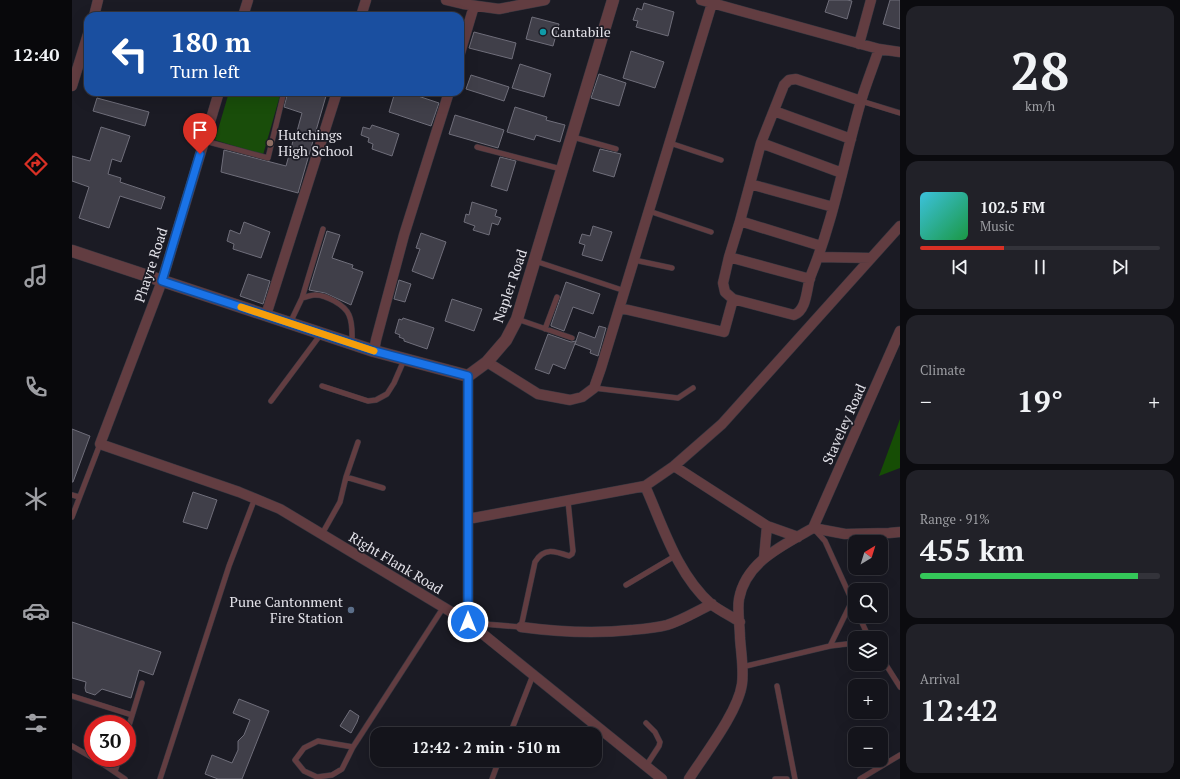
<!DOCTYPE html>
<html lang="en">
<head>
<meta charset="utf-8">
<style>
	body { margin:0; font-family:"PT Serif",serif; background:#212128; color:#f1f3f6; height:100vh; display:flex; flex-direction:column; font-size:15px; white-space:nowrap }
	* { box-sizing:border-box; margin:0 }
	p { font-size:13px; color:#9d9ea3 }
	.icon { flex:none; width:22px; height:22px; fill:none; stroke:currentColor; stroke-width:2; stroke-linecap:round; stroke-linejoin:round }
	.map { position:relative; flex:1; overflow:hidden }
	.panel { display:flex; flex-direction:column; gap:6px; padding:6px; background:#0b0b0f; width:280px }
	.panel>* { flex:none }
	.guide { position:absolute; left:12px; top:12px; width:380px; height:84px; border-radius:12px; box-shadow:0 4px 16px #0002,0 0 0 1px #33333a; background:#1a4fa0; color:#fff; overflow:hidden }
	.needle { width:26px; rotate:38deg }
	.fabs { position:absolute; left:776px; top:535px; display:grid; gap:8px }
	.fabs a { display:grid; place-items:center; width:40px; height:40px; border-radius:8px; background:#14141b; box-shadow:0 4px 16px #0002,0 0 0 1px #33333a; font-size:20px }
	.speed { position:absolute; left:12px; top:715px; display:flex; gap:8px; font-size:20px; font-weight:700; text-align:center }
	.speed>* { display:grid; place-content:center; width:52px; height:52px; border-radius:50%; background:#14141b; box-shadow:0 4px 16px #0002,0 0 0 1px #33333a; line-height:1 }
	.speed .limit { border:6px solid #d22; background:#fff; color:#111 }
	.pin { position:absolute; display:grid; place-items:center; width:34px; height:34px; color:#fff; margin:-41px -17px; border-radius:50% 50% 50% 0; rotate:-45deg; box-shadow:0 0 4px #0007 }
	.pin .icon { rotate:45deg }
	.me { position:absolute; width:44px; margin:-22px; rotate:0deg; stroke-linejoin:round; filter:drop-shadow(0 0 3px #0008) }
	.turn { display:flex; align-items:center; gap:14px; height:84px; padding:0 20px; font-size:18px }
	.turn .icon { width:52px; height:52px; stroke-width:2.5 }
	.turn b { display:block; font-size:28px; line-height:34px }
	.big { font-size:30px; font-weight:700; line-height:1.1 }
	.panel .card { flex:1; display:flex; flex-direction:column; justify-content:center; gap:6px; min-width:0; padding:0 14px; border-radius:12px; background:#212128 }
	.panel .dial { align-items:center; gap:0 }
	.dial b { font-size:52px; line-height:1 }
	.song { display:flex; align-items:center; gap:12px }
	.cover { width:48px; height:48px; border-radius:6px; background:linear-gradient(135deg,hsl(190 70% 55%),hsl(140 70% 35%)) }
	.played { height:4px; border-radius:2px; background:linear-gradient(90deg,#d93025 35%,#33333a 35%) }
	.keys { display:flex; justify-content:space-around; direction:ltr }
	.heat { display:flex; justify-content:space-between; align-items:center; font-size:22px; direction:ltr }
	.charge { height:6px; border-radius:3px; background:linear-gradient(90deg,#34c759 91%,#33333a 0) }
	.trip { position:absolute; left:298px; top:727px; width:232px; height:40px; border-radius:12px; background:#14141b; box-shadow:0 4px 16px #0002,0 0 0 1px #33333a; font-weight:700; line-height:40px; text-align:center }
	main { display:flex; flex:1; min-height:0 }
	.dock { display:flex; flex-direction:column; width:72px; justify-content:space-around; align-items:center; background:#08080b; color:#9d9ea3 }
	.dock .icon { width:28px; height:28px }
	.dock .selected { color:#d93025 }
	.dock b { font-size:18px; color:#f1f3f6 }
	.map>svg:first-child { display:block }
	.green { fill:#194d0a }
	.forest { fill:#164d05 }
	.building { fill:#403f49; stroke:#6f6e7a }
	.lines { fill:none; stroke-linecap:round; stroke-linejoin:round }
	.service-casing { stroke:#373740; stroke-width:6 }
	.minor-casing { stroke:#373740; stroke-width:11 }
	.tertiary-casing { stroke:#373740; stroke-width:13 }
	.service { stroke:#623d41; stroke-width:5 }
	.minor { stroke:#623d41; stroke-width:10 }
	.tertiary { stroke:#623d41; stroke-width:12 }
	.route-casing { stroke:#114b97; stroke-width:10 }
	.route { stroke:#1a73e8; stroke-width:7 }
	.slow { stroke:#f59e0b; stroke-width:7 }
	.culture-dot { fill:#0f9aa8; stroke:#1b1b24; stroke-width:1.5 }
	.education-dot { fill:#8d6e63; stroke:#1b1b24; stroke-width:1.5 }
	.service-dot { fill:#5c6f8a; stroke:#1b1b24; stroke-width:1.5 }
	.labels { text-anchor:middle; stroke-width:3.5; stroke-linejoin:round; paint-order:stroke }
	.poi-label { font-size:14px; fill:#e3e2e9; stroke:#1b1b24; text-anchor:start }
	.street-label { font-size:14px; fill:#e3e2e9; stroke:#1b1b24 }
</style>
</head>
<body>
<main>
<nav class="dock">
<b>12:40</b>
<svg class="icon selected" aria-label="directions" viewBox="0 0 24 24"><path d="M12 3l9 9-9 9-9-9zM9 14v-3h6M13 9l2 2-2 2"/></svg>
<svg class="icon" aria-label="music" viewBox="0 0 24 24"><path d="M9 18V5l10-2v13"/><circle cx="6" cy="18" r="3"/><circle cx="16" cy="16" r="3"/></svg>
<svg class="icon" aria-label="phone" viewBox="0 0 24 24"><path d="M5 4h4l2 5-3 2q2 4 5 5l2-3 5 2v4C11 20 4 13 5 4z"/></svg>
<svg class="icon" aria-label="climate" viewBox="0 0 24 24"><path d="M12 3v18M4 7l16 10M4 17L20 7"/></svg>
<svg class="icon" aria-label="car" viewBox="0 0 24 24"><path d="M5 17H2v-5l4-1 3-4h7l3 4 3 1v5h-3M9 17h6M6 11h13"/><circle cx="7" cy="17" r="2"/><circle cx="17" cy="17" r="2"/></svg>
<svg class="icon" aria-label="filters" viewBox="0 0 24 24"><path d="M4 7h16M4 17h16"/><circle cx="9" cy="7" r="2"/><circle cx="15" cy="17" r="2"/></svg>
</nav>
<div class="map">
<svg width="828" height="779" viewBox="0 0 828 779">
	<rect width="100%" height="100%" fill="#1b1b24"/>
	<!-- green -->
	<path class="green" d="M 157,92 L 209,92 L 191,155 L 143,140 Z"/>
	<!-- forest -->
	<path class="forest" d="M 828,419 L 828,468 L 807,476 Z"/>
	<!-- building -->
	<path class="building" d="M 757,0 L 775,0 L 780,1 L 775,19 L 753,12 Z
		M 818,0 L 828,0 L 828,29 L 811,24 Z
		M 572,3 L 602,12 L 596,36 L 564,27 L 566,21 L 561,20 L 565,8 L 570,10 Z
		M 460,17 L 487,24 L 481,46 L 454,39 Z
		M 402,32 L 444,43 L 440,59 L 397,48 Z
		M 559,51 L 592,62 L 583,88 L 551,78 Z
		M 448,64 L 479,74 L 472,97 L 440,88 Z
		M 527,74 L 554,83 L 547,106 L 519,98 Z
		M 399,75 L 437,87 L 432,101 L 394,89 Z
		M 216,92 L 238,92 L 254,96 L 226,193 L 149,172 L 152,150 L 214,166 L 221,141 L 216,139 L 217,133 L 224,135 L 230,113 L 212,107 Z
		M 323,92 L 334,92 L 367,103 L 359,126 L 317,112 Z
		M 25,98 L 77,112 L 73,126 L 21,111 Z
		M 443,107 L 475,117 L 474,120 L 493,125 L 488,142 L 464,135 L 462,140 L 435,132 Z
		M 383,115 L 432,130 L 426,148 L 377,134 Z
		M 300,125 L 327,134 L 320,156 L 300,149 L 301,144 L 296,142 L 297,138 L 289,135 L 291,127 L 298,129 Z
		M 29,127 L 58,136 L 49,162 L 40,159 L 36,174 L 49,178 L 48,182 L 93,197 L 89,209 L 48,196 L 37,228 L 7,218 L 17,187 L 0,181 L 0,156 L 18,161 Z
		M 528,149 L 549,154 L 542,177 L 521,171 Z
		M 428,157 L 444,161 L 435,191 L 419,186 Z
		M 400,202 L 425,210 L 423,216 L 429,218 L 426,225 L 420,223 L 417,235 L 401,230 L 403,226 L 392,222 L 394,214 L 397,215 Z
		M 172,222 L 198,232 L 189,258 L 161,249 L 162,244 L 155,241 L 158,230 L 168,234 Z
		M 521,226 L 540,232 L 530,261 L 510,255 L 513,245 L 507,243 L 510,234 L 518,236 Z
		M 255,231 L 268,235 L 260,258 L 281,265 L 280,268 L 291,272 L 279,305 L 253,293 L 237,290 Z
		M 349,233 L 374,242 L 361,279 L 340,271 L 348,249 L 344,248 Z
		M 176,274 L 198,281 L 191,304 L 168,296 Z
		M 327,280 L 339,284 L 333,302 L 322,299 Z
		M 494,282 L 528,294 L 521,314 L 501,307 L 492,331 L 479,326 L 479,325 Z
		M 380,299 L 410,309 L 402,331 L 373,321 Z
		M 331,318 L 362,328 L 355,349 L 332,341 L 332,339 L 327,337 L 328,335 L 323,333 L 327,319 L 330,320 Z
		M 527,326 L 534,328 L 526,356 L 518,353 L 519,350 L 503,344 L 507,332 L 523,338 Z
		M 476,334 L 499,342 L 504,341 L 493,369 L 481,364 L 477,374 L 463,369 Z
		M 0,429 L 18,436 L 1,482 L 0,482 Z
		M 121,492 L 145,500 L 135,529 L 111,522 Z
		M 0,622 L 89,652 L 81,675 L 67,670 L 59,698 L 30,689 L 23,695 L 14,692 L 13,688 L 14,682 L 0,678 Z
		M 167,699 L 197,711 L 170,779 L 146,779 L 133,774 L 140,755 L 160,763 L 166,750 L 166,741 L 172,735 L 178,720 L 161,713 Z
		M 278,710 L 287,716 L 285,722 L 279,733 L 268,726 Z"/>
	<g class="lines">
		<!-- service casing -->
		<g class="service-casing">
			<path id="service" d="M 789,101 L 828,113
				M 501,137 L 544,149
				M 133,141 L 196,158 L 212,92
				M 598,143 L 649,160
				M 405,147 L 489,169
				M 577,211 L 639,232
				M 562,260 L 600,268
				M 463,261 L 553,291
				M 230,298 C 234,297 239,295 242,295 C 253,294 273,305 277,315 C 281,324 280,333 280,343
				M 445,319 L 500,338
				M 218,323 L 230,298 L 251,229
				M 473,329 L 485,297
				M 250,386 L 296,401 L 304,400 L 315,394 L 322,383 L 332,360
				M 522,388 L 606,398 L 621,388
				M 199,401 L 249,334
				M 274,477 L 311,488
				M 0,495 L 7,497
				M 0,517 L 28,444
				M 743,530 L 753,541 L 783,607
				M 250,534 L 268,502 L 274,477 L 286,442
				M 554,585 L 603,556
				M 787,616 L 797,638
				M 399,623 L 449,627 L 463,562 C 472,547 483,551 497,556 L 500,554 L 501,551 L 496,501
				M 758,646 L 780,601
				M 809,657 L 828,687
				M 670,667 L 758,646 L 783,643
				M 705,686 L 723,779
				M 0,696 L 60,715
				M 574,723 L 583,732 L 588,742 L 587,746 L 574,766
				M 55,732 L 70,683
				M 438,734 L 461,675
				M 0,746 L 28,762 L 53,779
				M 281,747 L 246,741 L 232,748 L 223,760 L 232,771 L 245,777 L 260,775 L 270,769 L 281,747 L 371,608
				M 43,772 L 47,758
				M 88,779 L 157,566 L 183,498
				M 420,779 L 427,760
				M 703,779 L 715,779
				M 788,779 L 828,755"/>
		</g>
		<!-- minor casing -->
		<g class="minor-casing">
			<path id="minor" d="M 374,0 L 391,4 L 427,9 L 473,0
				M 629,0 L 807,49 L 828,52
				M 22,16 L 26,0
				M 171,16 L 176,0
				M 289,16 L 294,0
				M 787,44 L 799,0
				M 388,53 L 402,6
				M 0,86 L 16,34
				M 147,92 L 90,281 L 28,444 L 167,492 L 208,509 L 396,622 L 590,779
				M 789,101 L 724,79 L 717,80 L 712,85 L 689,143 L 668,221 L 657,257 L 651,283 L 653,292 L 661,299 L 722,315 C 736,309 734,287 739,275 C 762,219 772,159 789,101 C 794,84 801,67 807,49
				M 702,111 L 779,139
				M 689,143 L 770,173
				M 678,184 L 761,207
				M 668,221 L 749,246
				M 657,257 L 738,279
				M 747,257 L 799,258
				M 548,308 L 652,332 L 661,299
				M 194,315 L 265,92
				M 302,351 L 304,340 L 332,235 L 377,92
				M 415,362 L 466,394 L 498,400 L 510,397 L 522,388 L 529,368 L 641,0
				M 396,376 L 396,622
				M 602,466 L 695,526 L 726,537
				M 573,486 C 591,526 605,574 639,604 C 648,611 659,616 668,622
				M 396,519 L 573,486 L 602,466 L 650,424 L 828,226
				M 741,528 L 828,331
				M 692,558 L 695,526
				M 449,627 C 486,632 522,634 559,630 C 571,629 584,628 595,625 C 611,620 625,611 640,604
				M 617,779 C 633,754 666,712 670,684 C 672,669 669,653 668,638 C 668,626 665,611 667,599 C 674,561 712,545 741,528 L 773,534 L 817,533 L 828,532"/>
		</g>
		<!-- tertiary casing -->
		<g class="tertiary-casing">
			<path id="tertiary" d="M 0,251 L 302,351 L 396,376 L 415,362 L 434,340 L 445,319 L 541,0"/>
		</g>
		<!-- service -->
		<use href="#service" class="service"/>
		<!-- minor -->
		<use href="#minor" class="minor"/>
		<!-- tertiary -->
		<use href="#tertiary" class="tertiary"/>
	</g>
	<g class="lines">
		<!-- route casing -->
		<g class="route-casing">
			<path id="route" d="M 128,154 L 90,281 L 302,351 L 396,376 L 396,622"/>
		</g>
		<!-- route -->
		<use href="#route" class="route"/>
		<!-- slow -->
		<path class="slow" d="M 169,307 L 302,351"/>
	</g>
	<!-- markers -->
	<circle class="culture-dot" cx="471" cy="32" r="4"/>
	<circle class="education-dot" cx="198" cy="143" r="4"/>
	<circle class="service-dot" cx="279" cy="610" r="4"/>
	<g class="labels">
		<!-- poi labels -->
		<g class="poi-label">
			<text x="479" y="37">Cantabile</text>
			<text x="206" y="140">Hutchings<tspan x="206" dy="16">High School</tspan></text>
			<text x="271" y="607" text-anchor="end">Pune Cantonment<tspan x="271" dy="16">Fire Station</tspan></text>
		</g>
		<!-- street labels -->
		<g class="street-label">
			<text transform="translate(79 265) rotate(-72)" y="5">Phayre Road</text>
			<text transform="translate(438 286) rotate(-71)" y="5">Napler Road</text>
			<text transform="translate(772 424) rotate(-66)" y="5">Staveley Road</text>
			<text transform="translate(324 563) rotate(31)" y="5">Right Flank Road</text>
		</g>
	</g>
</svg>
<div class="fabs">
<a><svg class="needle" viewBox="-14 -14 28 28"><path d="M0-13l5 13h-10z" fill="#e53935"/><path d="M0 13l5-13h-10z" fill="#9d9ea3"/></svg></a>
<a><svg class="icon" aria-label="search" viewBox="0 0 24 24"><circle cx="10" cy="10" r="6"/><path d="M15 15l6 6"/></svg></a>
<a><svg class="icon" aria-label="layers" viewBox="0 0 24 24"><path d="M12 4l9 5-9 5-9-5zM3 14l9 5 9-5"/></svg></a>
<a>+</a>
<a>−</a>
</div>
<div class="speed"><div class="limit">30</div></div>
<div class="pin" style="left:128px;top:154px;background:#d93025"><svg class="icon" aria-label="arrive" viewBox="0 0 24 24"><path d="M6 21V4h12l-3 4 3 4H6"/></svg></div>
<svg class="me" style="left:396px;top:622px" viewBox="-20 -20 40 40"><circle r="17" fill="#1a73e8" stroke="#fff" stroke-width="3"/><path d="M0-11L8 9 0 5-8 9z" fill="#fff"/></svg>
<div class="trip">12:42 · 2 min · 510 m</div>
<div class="guide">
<div class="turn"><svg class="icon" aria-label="left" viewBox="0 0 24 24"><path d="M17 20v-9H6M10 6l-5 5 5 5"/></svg><div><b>180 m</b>Turn left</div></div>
</div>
</div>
<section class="panel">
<div class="card dial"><b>28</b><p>km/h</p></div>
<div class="card">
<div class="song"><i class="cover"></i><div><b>102.5 FM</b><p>Music</p></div></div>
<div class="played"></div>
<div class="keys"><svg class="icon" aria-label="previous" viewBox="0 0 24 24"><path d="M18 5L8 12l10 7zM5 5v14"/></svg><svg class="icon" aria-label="pause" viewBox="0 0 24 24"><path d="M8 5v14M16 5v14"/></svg><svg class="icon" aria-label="next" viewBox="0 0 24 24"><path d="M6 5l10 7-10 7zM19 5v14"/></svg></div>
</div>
<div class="card"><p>Climate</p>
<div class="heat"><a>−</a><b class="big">19°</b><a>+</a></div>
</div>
<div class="card"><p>Range · 91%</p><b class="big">455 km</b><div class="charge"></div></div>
<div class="card"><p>Arrival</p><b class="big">12:42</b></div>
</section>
</main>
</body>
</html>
